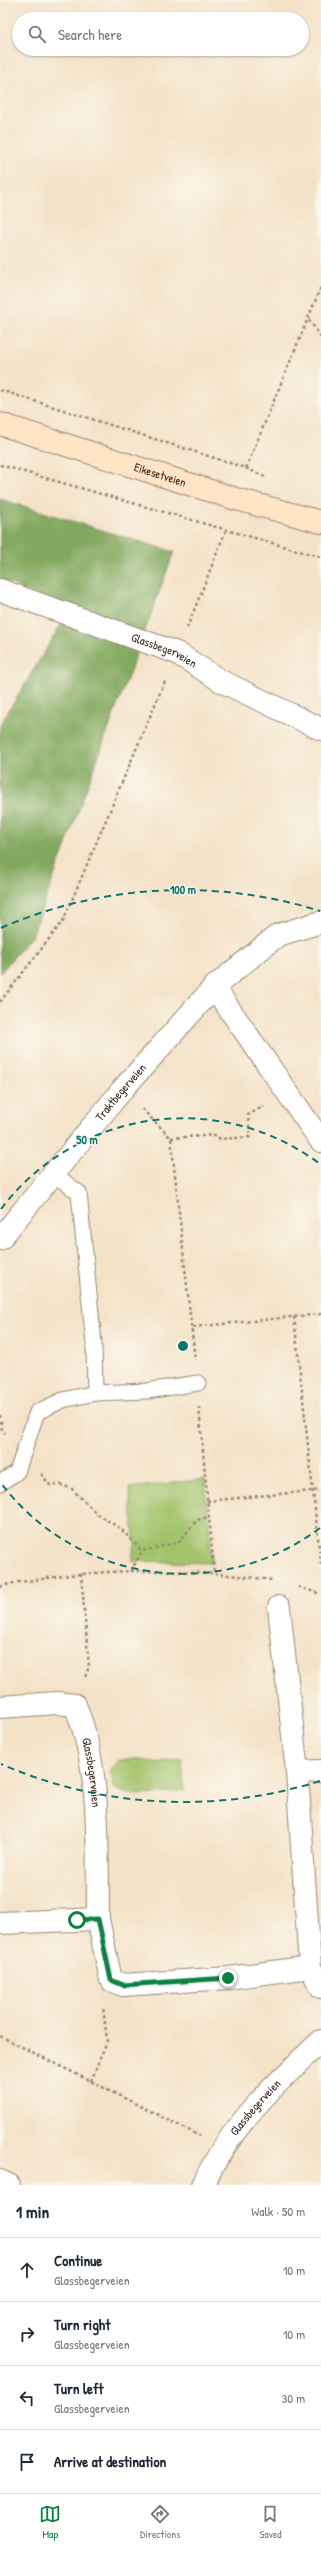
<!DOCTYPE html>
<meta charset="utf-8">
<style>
body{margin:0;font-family:"Patrick Hand",sans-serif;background:#f2f2f3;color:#1f2937}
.stop{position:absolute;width:12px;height:12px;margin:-9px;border:3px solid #0b8043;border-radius:50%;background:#fff}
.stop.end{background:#0b8043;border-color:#fff;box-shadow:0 1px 4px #0008}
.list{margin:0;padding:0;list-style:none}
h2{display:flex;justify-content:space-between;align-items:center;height:52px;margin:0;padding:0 16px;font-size:17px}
h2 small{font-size:13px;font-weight:400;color:#747a83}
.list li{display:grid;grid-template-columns:26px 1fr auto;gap:12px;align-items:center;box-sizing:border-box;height:64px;padding:0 16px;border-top:1px solid #e0e1e3}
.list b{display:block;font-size:15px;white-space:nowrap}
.list p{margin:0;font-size:13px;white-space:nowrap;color:#747a83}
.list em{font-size:13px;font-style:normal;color:#747a83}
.icon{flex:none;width:22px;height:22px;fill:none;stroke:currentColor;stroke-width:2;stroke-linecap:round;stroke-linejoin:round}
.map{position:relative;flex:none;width:321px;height:2185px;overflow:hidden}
.search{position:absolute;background:#fff;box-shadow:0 1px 3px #0004;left:12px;right:12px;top:12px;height:44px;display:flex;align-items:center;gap:10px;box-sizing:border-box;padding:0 14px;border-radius:22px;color:#747a83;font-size:15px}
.sheet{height:308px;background:#fff}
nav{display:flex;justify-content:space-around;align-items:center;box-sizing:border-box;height:56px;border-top:1px solid #e0e1e3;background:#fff;font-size:11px;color:#747a83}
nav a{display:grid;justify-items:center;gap:2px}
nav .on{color:#0b8043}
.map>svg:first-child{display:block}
.green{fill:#a3c36b;stroke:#6f7644}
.forest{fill:#82a95f;stroke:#5e6a3e}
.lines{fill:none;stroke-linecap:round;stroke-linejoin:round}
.lane-casing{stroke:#988673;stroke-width:17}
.street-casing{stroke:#988673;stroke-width:24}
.secondary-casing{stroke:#988673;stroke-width:24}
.path{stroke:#988673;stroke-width:2.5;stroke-dasharray:3 3;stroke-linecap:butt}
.lane{stroke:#fff;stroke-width:15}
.street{stroke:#fff;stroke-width:22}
.secondary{stroke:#ffe4c6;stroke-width:22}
.route{stroke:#0b8043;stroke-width:5}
.ring{fill:none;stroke:#0f766e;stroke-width:2;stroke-dasharray:7 5}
.labels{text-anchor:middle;stroke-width:3;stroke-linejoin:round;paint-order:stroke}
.street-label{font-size:12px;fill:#3b2a1e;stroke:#fbf7ec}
.centre{fill:#0f766e;stroke:#fbf7ec;stroke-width:2}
.ring-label{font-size:12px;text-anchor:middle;font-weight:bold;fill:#0f766e;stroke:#fbf7ec;stroke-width:3;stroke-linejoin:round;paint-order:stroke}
</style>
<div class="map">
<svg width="321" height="2185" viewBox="0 0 321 2185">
<rect width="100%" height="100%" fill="#fbf7ec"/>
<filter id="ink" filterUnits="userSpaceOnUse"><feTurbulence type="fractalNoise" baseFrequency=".025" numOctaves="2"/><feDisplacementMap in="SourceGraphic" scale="8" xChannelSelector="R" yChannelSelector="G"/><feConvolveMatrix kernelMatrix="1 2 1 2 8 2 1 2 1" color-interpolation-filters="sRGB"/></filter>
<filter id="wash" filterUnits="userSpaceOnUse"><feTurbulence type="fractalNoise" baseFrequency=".012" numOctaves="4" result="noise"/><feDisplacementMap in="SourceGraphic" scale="16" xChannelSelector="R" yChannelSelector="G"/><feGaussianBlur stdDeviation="0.9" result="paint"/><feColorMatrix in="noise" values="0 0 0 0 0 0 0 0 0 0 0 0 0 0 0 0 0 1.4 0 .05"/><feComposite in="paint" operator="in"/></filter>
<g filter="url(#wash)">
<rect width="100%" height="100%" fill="#f4e2c8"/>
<g class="green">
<path d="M205,1479L212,1563L131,1561L135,1545L129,1488Z"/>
<path d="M126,1759H142L154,1763L182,1759L184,1790C162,1793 134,1800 114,1788L110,1770L117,1761Z"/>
</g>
<path class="forest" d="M0,499L174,552L32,936L0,973V725L70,610L0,579Z"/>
</g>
<g filter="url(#ink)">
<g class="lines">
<g class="lane-casing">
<g id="lane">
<path d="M54,1174L79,1193L94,1344L95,1393"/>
<path d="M0,1483L17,1472L37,1412L63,1400L95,1393L147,1391L198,1383"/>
</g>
</g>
<g class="street-casing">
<g id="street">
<path id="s1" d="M0,590L177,653L221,681L321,729"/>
<path d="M214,987L321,1141"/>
<path id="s2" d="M0,1239L122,1090L214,987L278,935L321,922"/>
<path d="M279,1607L297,1772L310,1967L321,1987"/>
<path id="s3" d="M0,1707L57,1703L75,1705C102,1770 97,1849 98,1919L0,1923"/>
<path d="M297,1772L321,1771"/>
<path d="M98,1919L111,1980L123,1985L228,1978L310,1967"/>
<path d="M0,2181L9,2185"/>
<path id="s4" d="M203,2185C229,2127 275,2084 321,2041"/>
</g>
</g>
<g class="secondary-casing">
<g id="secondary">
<path id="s5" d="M0,424L236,499L321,522"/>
</g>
</g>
<g class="path">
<path d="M309,320L321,337"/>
<path d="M0,390L246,468L265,477"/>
<path d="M0,465L321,557"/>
<path d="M246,468L321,287"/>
<path d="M187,628L226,530"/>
<path d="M0,1002L63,921L166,679"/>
<path d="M142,1109L171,1138L195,1360"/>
<path d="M171,1138L216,1135L220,1139L250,1137L248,1115L264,1106"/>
<path d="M294,1317L321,1565"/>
<path d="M193,1327L321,1314"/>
<path d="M199,1407L214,1572"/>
<path d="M0,1415L2,1430L5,1433"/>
<path d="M41,1474L50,1485H61L71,1488L97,1514L121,1529L142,1551"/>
<path d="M207,1501L321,1490"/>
<path d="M131,1571L142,1551L179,1542L197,1520L208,1517"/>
<path d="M81,1573L89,1667L84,1680"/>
<path d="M0,1587C15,1581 32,1581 48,1578C122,1567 197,1570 272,1580"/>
<path d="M298,1587L321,1594"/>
<path d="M0,2036L200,2136"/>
<path d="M91,2081L107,2041L103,2007"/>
</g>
<use href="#lane" class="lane"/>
<use href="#street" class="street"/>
<use href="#secondary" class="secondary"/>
</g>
</g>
<g class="lines" filter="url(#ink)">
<path class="route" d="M77,1920L98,1919L111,1980L123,1985L228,1978"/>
</g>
<g class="ring">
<path d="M320 1528A228 228 0 0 1 1 1483M1 1209A228 228 0 0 1 320 1164"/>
<path d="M320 1781A456 456 0 0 1 1 1764M1 928A456 456 0 0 1 320 911"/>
</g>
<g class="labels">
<g class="street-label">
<text dy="4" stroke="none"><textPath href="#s5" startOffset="168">Eikesetveien</textPath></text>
<text dy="4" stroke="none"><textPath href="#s1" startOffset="175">Glassbegerveien</textPath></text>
<text dy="4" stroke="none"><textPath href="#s2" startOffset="190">Traktbegerveien</textPath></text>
<text dy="4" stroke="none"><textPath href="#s3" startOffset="145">Glassbegerveien</textPath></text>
<text dy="4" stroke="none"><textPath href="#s4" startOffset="94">Glassbegerveien</textPath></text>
</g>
</g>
<circle cx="183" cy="1346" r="6" class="centre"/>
<g class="ring-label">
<text x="183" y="894">100 m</text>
<text x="87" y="1144">50 m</text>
</g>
</svg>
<div class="stop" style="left:77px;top:1920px"></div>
<div class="stop end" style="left:228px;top:1978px"></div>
<div class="search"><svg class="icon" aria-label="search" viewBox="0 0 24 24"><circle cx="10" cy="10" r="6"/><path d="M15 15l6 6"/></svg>Search here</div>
</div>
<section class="sheet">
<h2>1 min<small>Walk · 50 m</small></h2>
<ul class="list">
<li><svg class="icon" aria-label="ahead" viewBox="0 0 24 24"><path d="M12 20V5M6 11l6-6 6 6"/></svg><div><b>Continue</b><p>Glassbegerveien</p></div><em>10 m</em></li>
<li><svg class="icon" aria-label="right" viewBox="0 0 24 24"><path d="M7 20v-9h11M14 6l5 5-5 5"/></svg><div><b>Turn right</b><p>Glassbegerveien</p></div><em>10 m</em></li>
<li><svg class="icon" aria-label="left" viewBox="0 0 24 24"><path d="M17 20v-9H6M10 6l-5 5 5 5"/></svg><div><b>Turn left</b><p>Glassbegerveien</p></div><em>30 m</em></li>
<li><svg class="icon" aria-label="arrive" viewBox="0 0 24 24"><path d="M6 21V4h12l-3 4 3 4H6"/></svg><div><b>Arrive at destination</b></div></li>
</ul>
</section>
<nav>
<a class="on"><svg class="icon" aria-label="map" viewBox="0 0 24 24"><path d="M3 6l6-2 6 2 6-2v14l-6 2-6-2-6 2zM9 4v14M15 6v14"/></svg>Map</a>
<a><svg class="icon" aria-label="directions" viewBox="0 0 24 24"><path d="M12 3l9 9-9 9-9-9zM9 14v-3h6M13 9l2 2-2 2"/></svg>Directions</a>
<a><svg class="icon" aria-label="saved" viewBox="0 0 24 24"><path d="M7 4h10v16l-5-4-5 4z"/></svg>Saved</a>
</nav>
